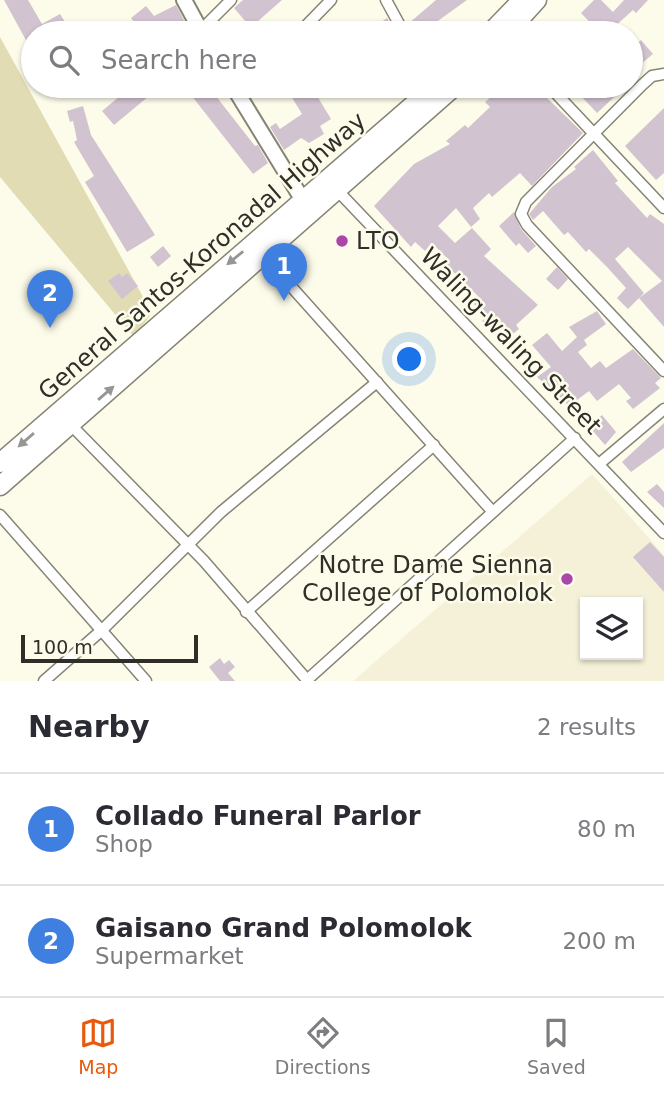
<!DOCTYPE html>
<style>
body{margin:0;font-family:"DejaVu Sans",sans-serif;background:#f2f2f3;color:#2b2b33}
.controls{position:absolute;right:21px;bottom:21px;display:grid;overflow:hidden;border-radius:0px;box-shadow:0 2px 5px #0004}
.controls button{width:63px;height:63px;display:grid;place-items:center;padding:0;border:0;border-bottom:2px solid #e1e1e2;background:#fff;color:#2b2b33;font:35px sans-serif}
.scale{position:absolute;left:21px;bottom:18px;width:177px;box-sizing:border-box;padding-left:7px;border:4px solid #2f2e28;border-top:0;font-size:19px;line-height:24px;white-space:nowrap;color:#2f2e28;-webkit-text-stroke:5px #fdfcea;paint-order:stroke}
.you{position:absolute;left:410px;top:360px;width:24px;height:24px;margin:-18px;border:5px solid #fff;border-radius:50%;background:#1a73e8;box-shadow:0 0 0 10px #1a73e833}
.badge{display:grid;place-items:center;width:46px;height:46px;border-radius:50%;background:#ea580c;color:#fff;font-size:23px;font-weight:700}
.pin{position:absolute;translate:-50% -58px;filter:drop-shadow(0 2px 4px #0008)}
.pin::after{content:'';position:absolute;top:37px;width:24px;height:21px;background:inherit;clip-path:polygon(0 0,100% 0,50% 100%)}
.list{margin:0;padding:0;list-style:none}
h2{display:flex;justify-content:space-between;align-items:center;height:91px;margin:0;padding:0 28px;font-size:30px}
h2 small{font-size:23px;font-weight:400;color:#7c7c81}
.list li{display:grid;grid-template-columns:46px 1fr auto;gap:21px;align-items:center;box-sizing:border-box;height:112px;padding:0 28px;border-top:2px solid #e1e1e2}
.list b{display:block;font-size:26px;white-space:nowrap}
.list p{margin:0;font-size:23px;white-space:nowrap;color:#7c7c81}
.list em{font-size:23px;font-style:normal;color:#7c7c81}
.icon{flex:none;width:38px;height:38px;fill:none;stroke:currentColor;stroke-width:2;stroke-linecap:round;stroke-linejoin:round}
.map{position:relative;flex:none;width:664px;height:681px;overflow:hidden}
.search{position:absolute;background:#fff;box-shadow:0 2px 5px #0004;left:21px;right:21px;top:21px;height:77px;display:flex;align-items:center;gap:18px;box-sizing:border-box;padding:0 24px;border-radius:38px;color:#7c7c81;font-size:26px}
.sheet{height:315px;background:#fff}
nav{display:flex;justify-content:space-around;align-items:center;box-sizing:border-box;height:98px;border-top:2px solid #e1e1e2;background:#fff;font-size:19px;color:#7c7c81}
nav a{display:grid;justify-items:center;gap:4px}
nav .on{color:#ea580c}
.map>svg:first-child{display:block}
.built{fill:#f4f1d8;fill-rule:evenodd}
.green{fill:#e1dcb3}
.building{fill:#d1c3d0}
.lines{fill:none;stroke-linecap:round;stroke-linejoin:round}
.street-casing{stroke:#868475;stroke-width:13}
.secondary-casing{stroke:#868475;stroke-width:18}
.highway-casing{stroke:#868475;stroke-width:21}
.street{stroke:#fff;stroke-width:10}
.secondary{stroke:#fff;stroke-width:14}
.highway{stroke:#fff;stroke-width:18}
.oneway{fill:#979694}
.poi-dot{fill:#ab45a9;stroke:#fdfcea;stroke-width:2.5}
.labels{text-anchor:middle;stroke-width:5;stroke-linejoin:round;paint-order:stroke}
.poi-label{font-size:24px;fill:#2f2e28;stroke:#fdfcea;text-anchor:start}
.street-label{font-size:24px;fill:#2f2e28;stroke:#fdfcea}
</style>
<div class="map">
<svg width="664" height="681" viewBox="0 0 664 681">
<rect width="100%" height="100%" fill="#fdfcea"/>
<path class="built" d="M592,474L664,555V681H353ZM585,602H638V655H585Z"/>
<path class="green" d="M0,37L152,313L134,337L0,177Z"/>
<g class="building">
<path d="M4,0H28L42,24L60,14L72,33H33V53Z"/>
<path d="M243,0H282L257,22L267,33H225L246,22L234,8Z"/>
<path d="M436,0H467L421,33H411L408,24Z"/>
<path d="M594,0H601L613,12L624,0H648L636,13L633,10L612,29L616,33H600L581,13Z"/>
<path d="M176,5L185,22L164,33H129L138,27L131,18L146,6L154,16Z"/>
<path d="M387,18L396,33H379L374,27Z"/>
<path d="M641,40L653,54L631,72V49Z"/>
<path d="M132,86H161L114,125L102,111Z"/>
<path d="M184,86H208L255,146L258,145L268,163L253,174Z"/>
<path d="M285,86H311L331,119L320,126L324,134L309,143L301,138L284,150L270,127L276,123L280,129L302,114Z"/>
<path d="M504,86L514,95L523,86H540L547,98L583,133L532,186L520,173L492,197L489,193L473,208L480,219L471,227L456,208L438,226L455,243L472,228L491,249L484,256L538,305L516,325L519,329L504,341L482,321L486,317L472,302L478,296L451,270L448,273L441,266L448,259L432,243L425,251L415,242L411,247L374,206L414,164L450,144L446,141L465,125L468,128L490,107L485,102Z"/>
<path d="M591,86H626L597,113L581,96Z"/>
<path d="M83,106L91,135L155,235L127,252L85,182L94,176L74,142L77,140L73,121L70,122L67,111Z"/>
<path d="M664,108V173L656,180L625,146Z"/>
<path d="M593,150L618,181L615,183L647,218L650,214L664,224V327L639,298L662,281L628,247L615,259L644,293L628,309L617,298L626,288L607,267L589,249L586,252L568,232L564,235L543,211L533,220L529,214L552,187L576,169L574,167Z"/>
<path d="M514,212L521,229L536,246L528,253L519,243L516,246L499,226Z"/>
<path d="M163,246L171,256L158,267L150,257Z"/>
<path d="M557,267L568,279L558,290L546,279Z"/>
<path d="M119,273L122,277L127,273L138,286L122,299L108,281Z"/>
<path d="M597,311L606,324L584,340L587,345L578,352L591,368L600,361L606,368L633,349L661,378L655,383L660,388L633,409L626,401L631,398L619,384L597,401L589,391L569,406L537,377L551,367L532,345L547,333L562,351L577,337L569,327Z"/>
<path d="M602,415L616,432L605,445L592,430L597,426L594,422Z"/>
<path d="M664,423V448L631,472L622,462Z"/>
<path d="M657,484L664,492V508L647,492Z"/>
<path d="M650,542L664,557V592L633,557Z"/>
<path d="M220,658L224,664L229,660L235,667L228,673L235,681H220L209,667Z"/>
</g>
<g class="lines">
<g class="street-casing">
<g id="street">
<path d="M386,0L404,33"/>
<path d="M201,30L231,0"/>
<path d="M299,33L331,0"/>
<path d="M664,74L652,76L642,85L526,202L521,214L527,225L664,371"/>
<path d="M549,86L664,208"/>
<path d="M336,189L664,533"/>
<path d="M262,254L492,511"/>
<path d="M70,424L204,561L308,681"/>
<path d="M599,464L664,409"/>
<path d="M0,515L146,681"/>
<path d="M246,612L434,445"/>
<path d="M307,680L575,438"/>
<path d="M44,681L102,630L221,512L377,382"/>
</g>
</g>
<g class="secondary-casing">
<g id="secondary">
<path d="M184,0L202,33"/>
<path d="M233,86L307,207"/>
</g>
</g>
<g class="highway-casing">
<g id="highway">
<path d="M490,33L522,0"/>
<path d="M507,33L537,0"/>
<path d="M0,463L435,86"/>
<path d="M0,486L455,86"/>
</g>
</g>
<use href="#street" class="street"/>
<use href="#secondary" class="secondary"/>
<use href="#highway" class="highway"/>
</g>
<defs><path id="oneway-solid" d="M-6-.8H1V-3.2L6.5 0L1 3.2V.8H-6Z" transform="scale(1.75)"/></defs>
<g class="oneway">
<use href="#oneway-solid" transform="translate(235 258) rotate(141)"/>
<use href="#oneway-solid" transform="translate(106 393) rotate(-41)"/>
<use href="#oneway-solid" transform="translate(26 440) rotate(139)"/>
</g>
<g class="poi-dot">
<circle cx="342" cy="241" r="7"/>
<circle cx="567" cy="579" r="7"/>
</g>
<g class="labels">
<g class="poi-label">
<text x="356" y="249">LTO</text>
<text x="553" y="573" text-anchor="end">Notre Dame Sienna<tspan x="553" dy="28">College of Polomolok</tspan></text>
</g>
<g class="street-label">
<text transform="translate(202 256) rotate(-41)" y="8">General Santos-Koronadal Highway</text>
<text transform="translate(511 341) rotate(46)" y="8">Waling-waling Street</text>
</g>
</g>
</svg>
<div class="controls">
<button><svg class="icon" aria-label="layers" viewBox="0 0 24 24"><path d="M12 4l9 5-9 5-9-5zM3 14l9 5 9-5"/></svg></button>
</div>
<div class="scale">100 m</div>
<div class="you"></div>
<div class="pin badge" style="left:284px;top:301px;background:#3f7fe0">1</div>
<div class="pin badge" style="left:50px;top:328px;background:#3f7fe0">2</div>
<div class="search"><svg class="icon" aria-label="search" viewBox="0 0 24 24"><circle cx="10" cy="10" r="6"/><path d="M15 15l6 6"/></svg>Search here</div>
</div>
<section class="sheet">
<h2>Nearby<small>2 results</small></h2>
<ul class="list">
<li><span class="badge" style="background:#3f7fe0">1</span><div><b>Collado Funeral Parlor</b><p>Shop</p></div><em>80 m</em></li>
<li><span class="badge" style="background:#3f7fe0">2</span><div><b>Gaisano Grand Polomolok</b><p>Supermarket</p></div><em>200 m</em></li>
</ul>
</section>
<nav>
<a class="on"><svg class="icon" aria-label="map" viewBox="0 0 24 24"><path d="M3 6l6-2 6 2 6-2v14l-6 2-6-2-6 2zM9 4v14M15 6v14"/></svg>Map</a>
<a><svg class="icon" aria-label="directions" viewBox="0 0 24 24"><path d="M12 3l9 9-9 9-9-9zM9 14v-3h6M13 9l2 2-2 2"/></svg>Directions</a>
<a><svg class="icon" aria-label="saved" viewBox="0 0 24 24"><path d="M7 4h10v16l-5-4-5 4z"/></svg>Saved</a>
</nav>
